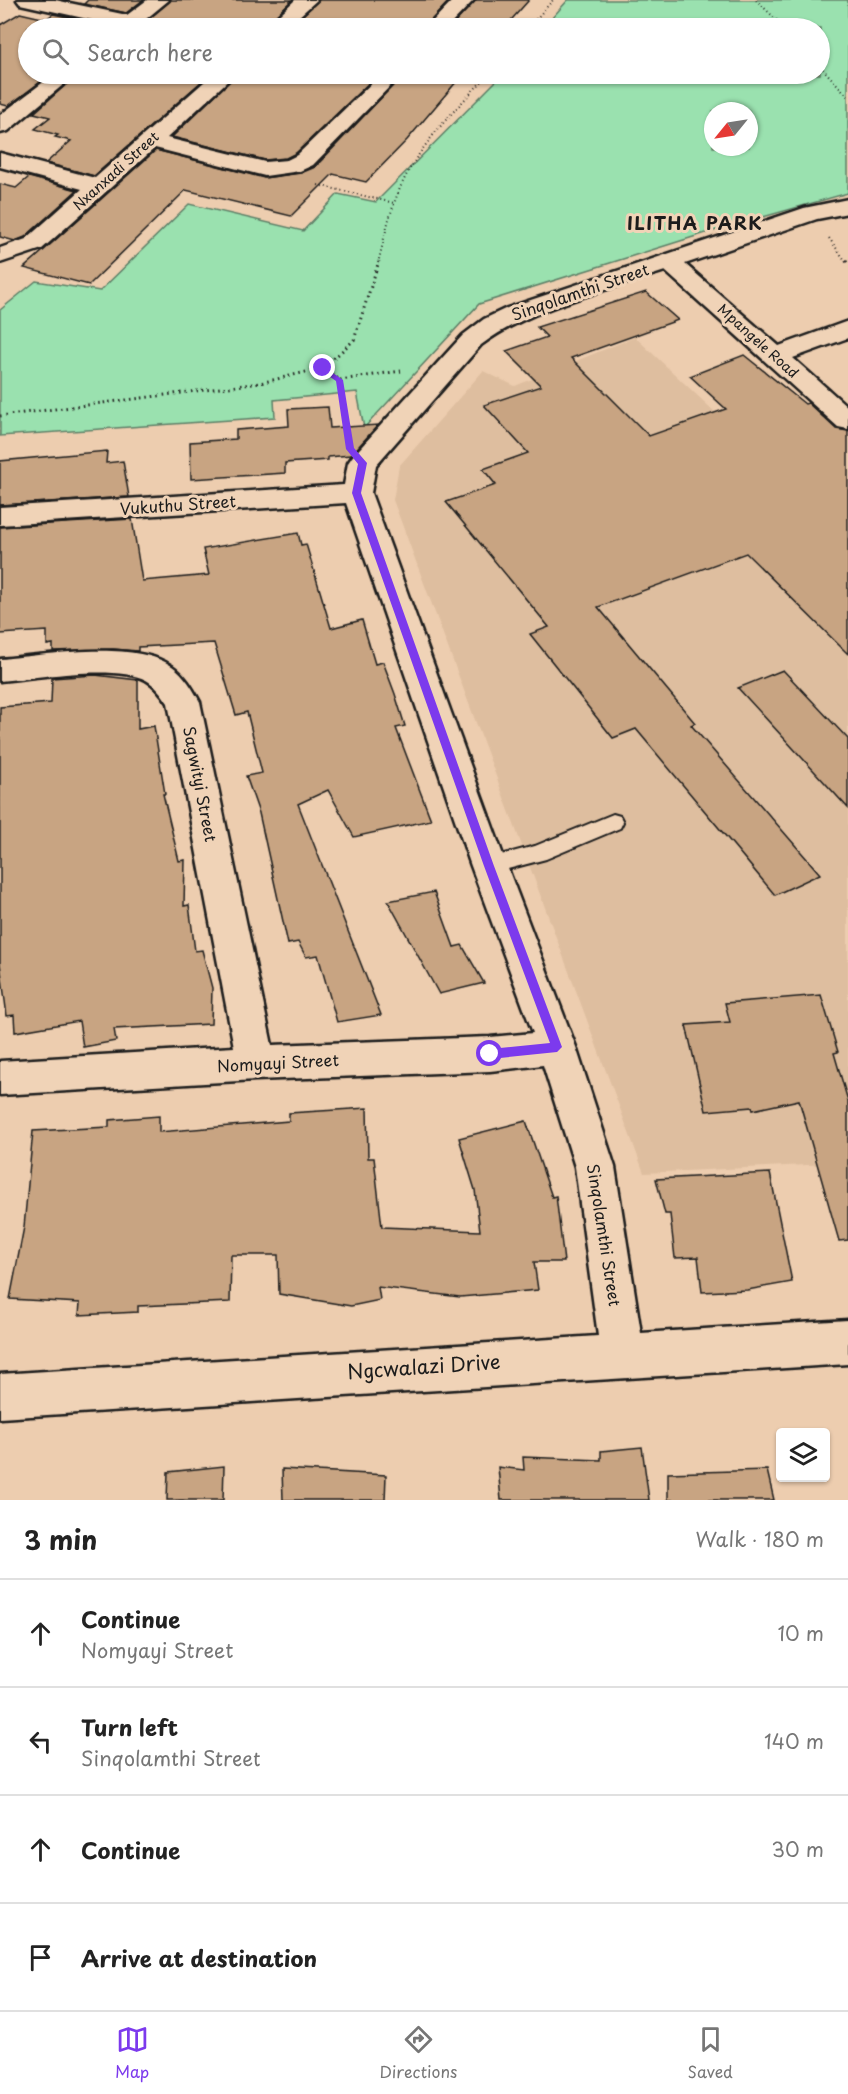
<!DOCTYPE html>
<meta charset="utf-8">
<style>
body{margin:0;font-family:"Playpen Sans",sans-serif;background:#f6f6f6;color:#222}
.controls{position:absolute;right:18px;bottom:18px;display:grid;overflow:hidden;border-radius:6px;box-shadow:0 2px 4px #0004}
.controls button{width:54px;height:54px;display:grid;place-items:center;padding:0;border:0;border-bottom:2px solid #e0e0e0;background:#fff;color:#222;font:30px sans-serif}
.compass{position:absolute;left:704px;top:102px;width:54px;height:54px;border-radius:50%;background:#fff;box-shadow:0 2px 4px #0004;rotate:240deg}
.stop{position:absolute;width:18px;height:18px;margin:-14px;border:4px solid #7c3aed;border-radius:50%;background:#fff}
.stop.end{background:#7c3aed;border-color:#fff;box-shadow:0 2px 6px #0008}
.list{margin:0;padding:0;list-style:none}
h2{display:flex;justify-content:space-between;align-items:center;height:78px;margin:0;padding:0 24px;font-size:26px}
h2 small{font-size:20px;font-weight:400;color:#767676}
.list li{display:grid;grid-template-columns:39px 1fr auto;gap:18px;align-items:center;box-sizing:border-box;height:108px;padding:0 24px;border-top:2px solid #e0e0e0}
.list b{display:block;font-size:22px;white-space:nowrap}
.list p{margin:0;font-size:20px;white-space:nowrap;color:#767676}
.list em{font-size:20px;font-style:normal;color:#767676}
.icon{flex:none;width:33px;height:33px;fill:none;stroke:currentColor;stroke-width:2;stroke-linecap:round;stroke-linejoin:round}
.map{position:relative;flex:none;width:848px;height:1500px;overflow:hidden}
.search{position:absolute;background:#fff;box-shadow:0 2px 4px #0004;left:18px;right:18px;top:18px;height:66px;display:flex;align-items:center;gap:15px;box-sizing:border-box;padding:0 21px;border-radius:33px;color:#767676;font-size:22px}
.sheet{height:510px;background:#fff}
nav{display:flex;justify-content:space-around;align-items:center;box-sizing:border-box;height:84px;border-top:2px solid #e0e0e0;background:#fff;font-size:16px;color:#767676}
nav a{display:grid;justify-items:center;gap:3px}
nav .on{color:#7c3aed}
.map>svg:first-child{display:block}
.built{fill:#debe9f}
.green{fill:#9ae1af;stroke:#5b7e66;stroke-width:1.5;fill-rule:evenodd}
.building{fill:#c8a482;stroke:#1c1c1c;stroke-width:1.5}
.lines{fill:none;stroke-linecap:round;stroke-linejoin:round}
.lane-casing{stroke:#1c1c1c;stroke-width:4}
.street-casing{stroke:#1c1c1c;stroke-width:5}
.path-far1{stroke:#1c1c1c;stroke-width:2;stroke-dasharray:1 3;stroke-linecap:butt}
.path{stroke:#1c1c1c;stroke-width:3;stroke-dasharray:1.5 4;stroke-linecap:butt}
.lane{fill:#f0d3b7;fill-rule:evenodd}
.street{fill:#f0d3b7;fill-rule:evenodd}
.route{fill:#7c3aed}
.labels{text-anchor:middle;stroke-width:6;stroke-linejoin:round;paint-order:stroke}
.far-street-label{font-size:14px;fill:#1c1c1c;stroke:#f0d3b7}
.street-label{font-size:16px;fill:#1c1c1c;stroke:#f0d3b7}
.far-district-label{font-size:18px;font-weight:bold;letter-spacing:1.5px;fill:#1c1c1c;stroke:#f0d3b7}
.near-street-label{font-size:20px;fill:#1c1c1c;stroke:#f0d3b7}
</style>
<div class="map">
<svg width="848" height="1500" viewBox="0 0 848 1500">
<rect width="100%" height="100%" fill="#edcdaf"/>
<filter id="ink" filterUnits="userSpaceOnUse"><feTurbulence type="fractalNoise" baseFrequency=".0167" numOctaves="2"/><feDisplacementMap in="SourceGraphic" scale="12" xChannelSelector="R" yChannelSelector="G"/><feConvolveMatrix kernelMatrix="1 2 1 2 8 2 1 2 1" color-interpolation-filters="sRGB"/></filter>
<g filter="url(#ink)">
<path class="built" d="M635,337L848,537V1163L644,1173L393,500L399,466L483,371L515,386Z"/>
<path class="green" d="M568,0H848V193L706,233L479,304L364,428L357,392L274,400L275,417L0,436V310L36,281L100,291L189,204L303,231L338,194L376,202L503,74H820V28H543ZM713,111H749V147H713Z"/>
<g class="building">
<path d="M88,0H143L126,13L84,4Z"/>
<path d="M171,0H292L263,28H138Z"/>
<path d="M319,0H450L424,28H289Z"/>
<path d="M476,0H529L504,28H450Z"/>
<path d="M20,13L46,19L53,14L111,26V28H28V74H51L8,106L0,104V25Z"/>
<path d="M78,74H210L94,176L46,163L71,141L55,137L58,135L35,129L50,117L34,113Z"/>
<path d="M237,74H378L296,153L286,158L265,160L172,137Z"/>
<path d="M404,74H463L407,140L366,182L333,174L291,216L186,190L89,285L24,268L156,150L264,178L301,173L315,167Z"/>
<path d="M29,177L77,190L25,237L15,241L0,237V184L16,188Z"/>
<path d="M646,292L678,320L571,358L649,436L726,409L690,376L744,355L805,404L808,403L836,429L848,431V654L746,553L598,607L695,723L691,725L820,874L775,895L636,729L613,738L530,634L549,627L446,502L496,485L483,469L528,453L484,405L541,386L506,351L547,337L537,327Z"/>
<path d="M328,407L330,428L378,425L351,455L328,457V460L285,463V473L191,479L190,442L236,439V430L289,426L288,409Z"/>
<path d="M107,451L106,463L123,461L129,497L0,505V461Z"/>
<path d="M132,519L142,581L209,575L203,549L298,533L301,545L306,544L331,628L362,620L375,664L383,662L395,694L405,726L396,728L431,820L354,837L328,790L298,804L381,1015L337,1022L318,955L306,957L298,942L288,944L259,813L246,776L262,773L247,712L236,715L214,643L138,647V651L113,649L53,651V644L47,645V631L0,634V527Z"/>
<path d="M783,670L848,739V808L738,688Z"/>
<path d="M95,675L138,680V729L154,726L165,794H163L179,861L185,860L184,906L189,905L195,951L202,950L212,988L211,1024L114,1029L116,1041L83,1047L79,1021L15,1032L14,1015L7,1016L0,963V707L51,703L52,678Z"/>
<path d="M434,892L454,947L462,945L484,983L439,994L388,901Z"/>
<path d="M821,995L838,1052L834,1053L848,1101V1240L839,1241L799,1100L753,1110L752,1107L706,1111L686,1025L730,1022L725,1003Z"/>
<path d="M367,1108L368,1158H374L382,1227L480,1231L475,1190L459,1138L526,1121L552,1197L556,1196L564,1262H534L538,1290L460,1297L378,1287L380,1300L351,1306L279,1294L278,1255H231L230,1302L138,1306V1312L79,1315L80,1303L10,1299L24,1227L33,1131L109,1127V1120L159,1116V1132L289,1121V1113Z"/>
<path d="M770,1173L792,1282L747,1290L702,1292L698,1257L675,1258L670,1214H665L656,1179Z"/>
<path d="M642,1447L649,1500H501L498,1467L524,1470L523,1457L601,1460V1451Z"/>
<path d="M224,1466L223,1500H167L168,1472Z"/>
<path d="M282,1469L386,1475L385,1500H283Z"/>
<path d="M767,1470L774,1500H668V1473Z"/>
</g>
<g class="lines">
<g class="lane-casing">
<path id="lane" d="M613,814L620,816L623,822L620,828L546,859L489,874L482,872L479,866L482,860L535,846Z"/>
</g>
<g class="street-casing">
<g id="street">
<path d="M17,0H55L127,15L147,0H169L135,28H113L115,25L20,4Z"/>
<path d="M295,0H317L286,28H265Z"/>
<path d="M453,0H474L447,28H426Z"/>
<path d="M54,74H76L8,131L0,133V115Z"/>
<path d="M213,74H235L167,138L265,162L287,160L297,155L381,74H402L313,165L300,171L265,176L155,148L42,249L0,263V248L26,239L82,189L0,167V153L95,178Z"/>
<path d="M848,199V213L817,219L685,264L779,346L848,321V338L793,358L848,407V429L838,427L665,271C605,291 530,308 481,345L376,465L371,493L507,866L576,1047L615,1167L641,1333L848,1320V1364L0,1418V1374L598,1336L575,1167L543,1065L490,1071L256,1080L0,1095V1061L234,1047L168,703C162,694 155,685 146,680C115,664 35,678 0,681V659C46,655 133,639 172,666C185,675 193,689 200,702L272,1045L490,1037L533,1033L471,866L346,503L0,525V507L344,485L348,463L352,457L463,335L484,319L507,308L804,208Z"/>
</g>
</g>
<g class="path-far1">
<path d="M756,0L785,28"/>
<path d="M528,28L553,0"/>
<path d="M820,66L848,96"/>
<path d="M318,185L394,203"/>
<path d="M829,238L847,263"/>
<path d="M378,263C383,244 387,223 394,204C411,152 452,113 489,74"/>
</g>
<g class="path">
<path d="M846,261L848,264"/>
<path d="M323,368L340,380L347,431"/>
<path d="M340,380L401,371"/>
<path d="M0,416L260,383L323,368L354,340L379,261"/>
</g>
<use href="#lane" class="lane"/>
<use href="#street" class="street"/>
</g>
</g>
<path class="route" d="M323,366L343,380L354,448L367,463L361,493L494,866L562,1047L557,1052L490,1059L485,1054L490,1049L550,1043L484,866L352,493L358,464L346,449L336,381L320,370L319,368Z"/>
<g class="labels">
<g class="far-street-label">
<text transform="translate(116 171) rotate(-42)" y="5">Nxanxadi Street</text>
<text transform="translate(758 341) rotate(42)" y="5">Mpangele Road</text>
</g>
<g class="street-label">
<text transform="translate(580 292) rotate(-19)" y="6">Sinqolamthi Street</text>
<text transform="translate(178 505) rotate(-4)" y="6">Vukuthu Street</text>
<text transform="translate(200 784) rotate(79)" y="6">Sagwityi Street</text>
<text transform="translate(278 1063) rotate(-3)" y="6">Nomyayi Street</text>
<text transform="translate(604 1235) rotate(81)" y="6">Sinqolamthi Street</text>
</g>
<g class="far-district-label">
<text x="695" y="230">ILITHA PARK</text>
</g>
<g class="near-street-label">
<text transform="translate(424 1367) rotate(-4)" y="7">Ngcwalazi Drive</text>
</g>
</g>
</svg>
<div class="controls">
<button><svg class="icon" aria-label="layers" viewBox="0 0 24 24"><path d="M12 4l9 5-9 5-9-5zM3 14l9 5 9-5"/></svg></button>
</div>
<svg class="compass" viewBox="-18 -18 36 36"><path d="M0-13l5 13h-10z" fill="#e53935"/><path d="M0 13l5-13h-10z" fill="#767676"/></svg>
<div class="stop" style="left:490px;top:1054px"></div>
<div class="stop end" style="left:323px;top:368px"></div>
<div class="search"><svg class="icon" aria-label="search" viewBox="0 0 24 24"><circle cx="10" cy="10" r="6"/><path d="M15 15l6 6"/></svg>Search here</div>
</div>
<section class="sheet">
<h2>3 min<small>Walk · 180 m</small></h2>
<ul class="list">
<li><svg class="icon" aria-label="ahead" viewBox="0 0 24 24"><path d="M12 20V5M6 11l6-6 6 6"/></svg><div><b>Continue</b><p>Nomyayi Street</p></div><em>10 m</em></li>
<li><svg class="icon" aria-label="left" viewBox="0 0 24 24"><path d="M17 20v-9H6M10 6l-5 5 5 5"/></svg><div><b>Turn left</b><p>Sinqolamthi Street</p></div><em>140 m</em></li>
<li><svg class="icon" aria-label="ahead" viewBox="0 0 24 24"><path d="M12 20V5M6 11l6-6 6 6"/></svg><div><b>Continue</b></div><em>30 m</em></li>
<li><svg class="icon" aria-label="arrive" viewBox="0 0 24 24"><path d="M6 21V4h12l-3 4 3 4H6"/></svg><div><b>Arrive at destination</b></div></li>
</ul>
</section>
<nav>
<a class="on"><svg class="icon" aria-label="map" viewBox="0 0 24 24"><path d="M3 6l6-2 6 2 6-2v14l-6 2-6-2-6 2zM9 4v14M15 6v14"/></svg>Map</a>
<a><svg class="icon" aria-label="directions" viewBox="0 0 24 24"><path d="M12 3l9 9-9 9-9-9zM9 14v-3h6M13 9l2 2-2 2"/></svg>Directions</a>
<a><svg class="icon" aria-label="saved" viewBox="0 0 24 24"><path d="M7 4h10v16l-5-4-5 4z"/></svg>Saved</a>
</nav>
